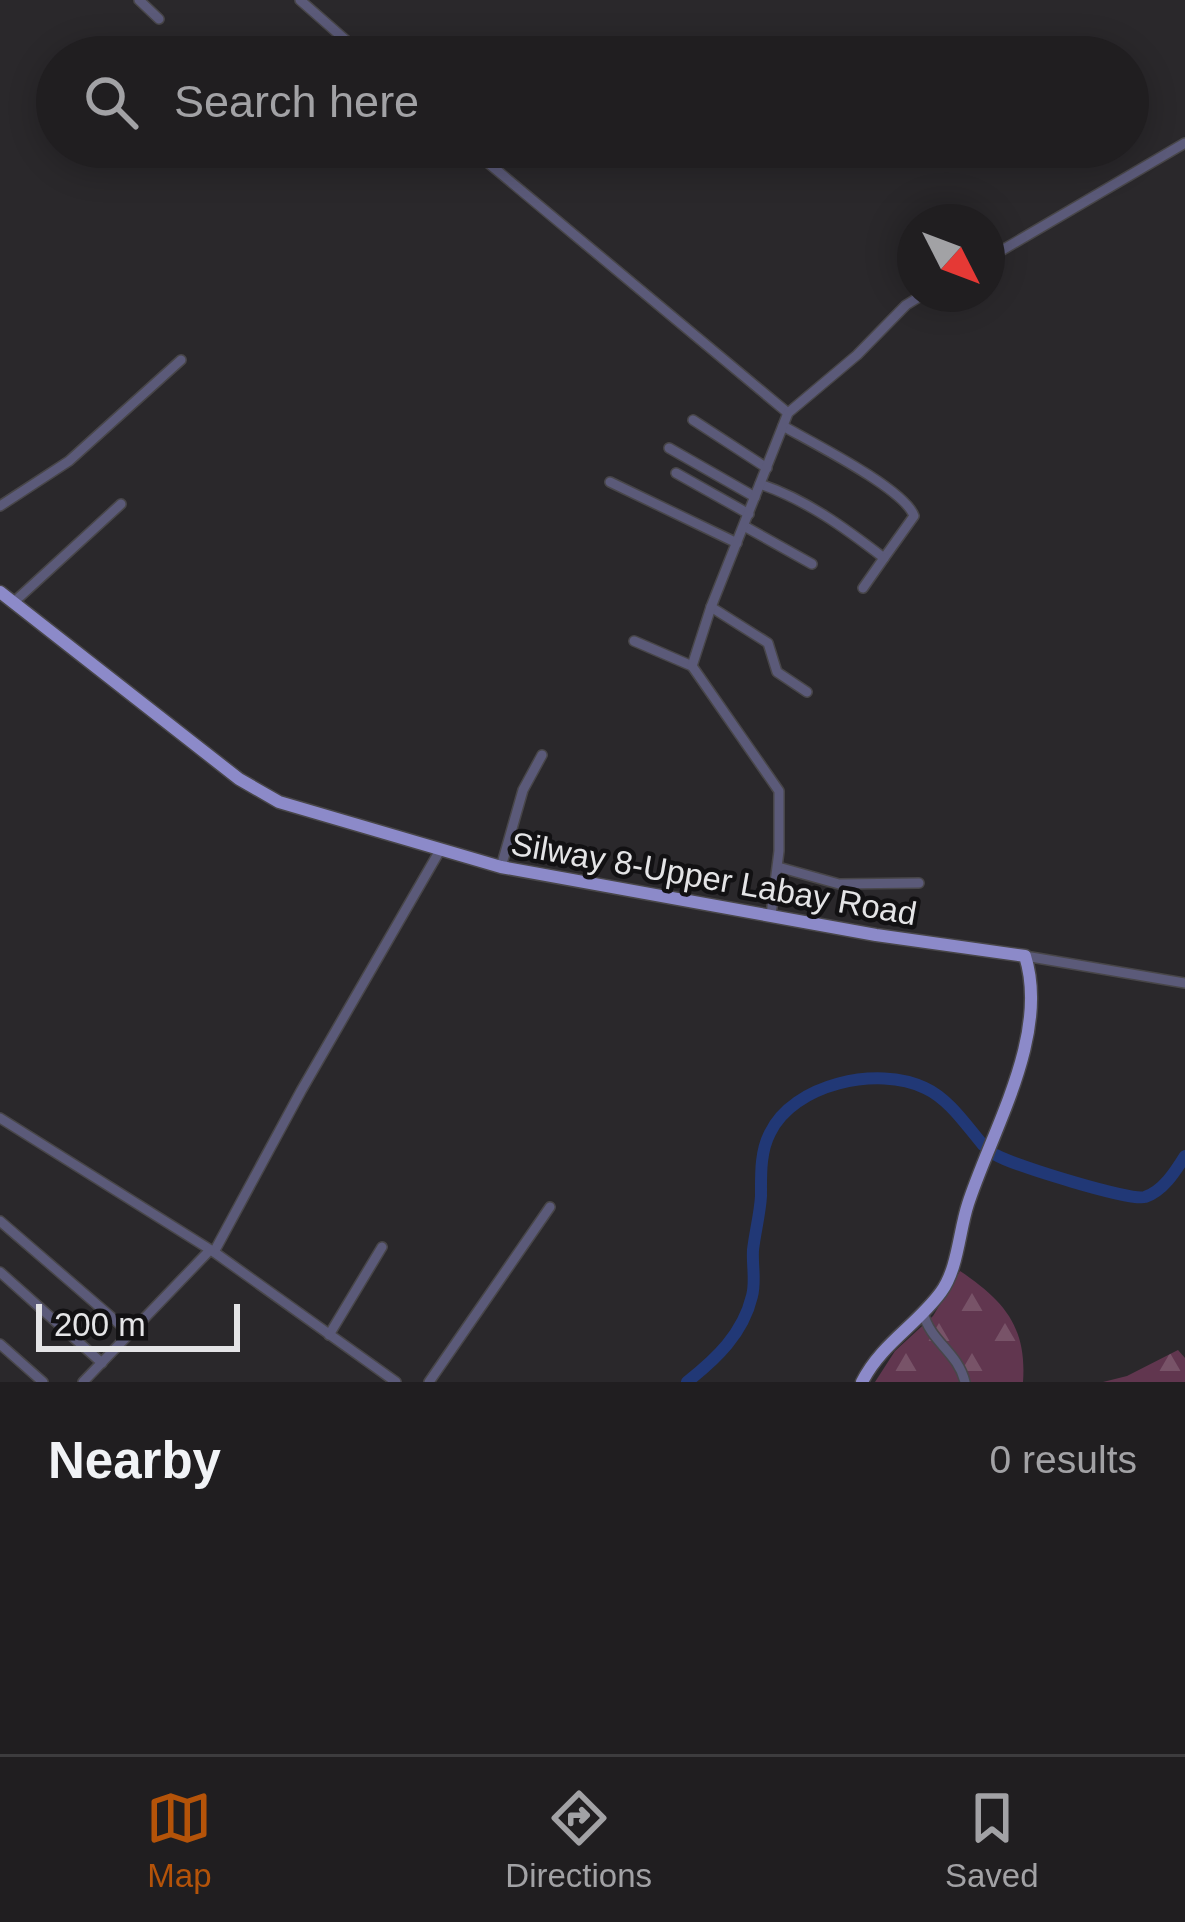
<!DOCTYPE html>
<style>
body{margin:0;font-family:Helvetica,sans-serif;background:#282729;color:#f1f3f6}
.compass{position:absolute;left:897px;top:204px;width:108px;height:108px;border-radius:50%;background:#201e20;box-shadow:0 6px 30px #0003;rotate:132deg}
.scale{position:absolute;left:36px;bottom:30px;width:204px;box-sizing:border-box;padding-left:12px;border:6px solid #e4e4e6;border-top:0;font-size:33px;line-height:42px;white-space:nowrap;color:#e4e4e6;-webkit-text-stroke:9px #121113;paint-order:stroke}
.list{margin:0;padding:0;list-style:none}
h2{display:flex;justify-content:space-between;align-items:center;height:156px;margin:0;padding:0 48px;font-size:51px}
h2 small{font-size:39px;font-weight:400;color:#a2a2a5}
.icon{flex:none;width:66px;height:66px;fill:none;stroke:currentColor;stroke-width:2;stroke-linecap:round;stroke-linejoin:round}
.map{position:relative;flex:none;width:1185px;height:1382px;overflow:hidden}
.search{position:absolute;background:#201e20;box-shadow:0 6px 30px #0003;left:36px;right:36px;top:36px;height:132px;display:flex;align-items:center;gap:30px;box-sizing:border-box;padding:0 42px;border-radius:66px;color:#a2a2a5;font-size:45px}
.sheet{height:372px;background:#201e20}
nav{display:flex;justify-content:space-around;align-items:center;box-sizing:border-box;height:168px;border-top:3px solid #3d3c3e;background:#201e20;font-size:33px;color:#a2a2a5}
nav a{display:grid;justify-items:center;gap:6px}
nav .on{color:#b45309}
.map>svg:first-child{display:block}
.forest{fill:url(#forest-firs)}
.lines{fill:none;stroke-linecap:round;stroke-linejoin:round}
.river{stroke:#213876;stroke-width:12}
.minor-casing{stroke:#484649;stroke-width:12}
.major-casing{stroke:#484649;stroke-width:15}
.minor{stroke:#5b5a79;stroke-width:9}
.major{stroke:#8c8ac9;stroke-width:12}
.labels{text-anchor:middle;stroke-width:9;stroke-linejoin:round;paint-order:stroke}
.street-label{font-size:33px;fill:#e4e4e6;stroke:#121113}
</style>
<div class="map">
<svg width="1185" height="1382" viewBox="0 0 1185 1382">
<defs>
<pattern id="forest-firs" width="22" height="20" patternUnits="userSpaceOnUse" patternTransform="scale(3)"><rect width="22" height="20" fill="#61364f"/><path d="M5 1l3.5 6h-7zM16 11l3.5 6h-7z" fill="#785368"/></pattern>
</defs>
<rect width="100%" height="100%" fill="#2a282b"/>
<g class="forest">
<path d="M960,1271C1003,1300 1027,1326 1023,1382H875L895,1351L933,1316Z"/>
<path d="M1178,1350L1185,1358V1382H1103L1127,1376Z"/>
</g>
<g class="lines">
<g class="river">
<path d="M996,1155C1013,1165 1132,1202 1145,1197C1163,1191 1175,1172 1185,1156"/>
<path d="M687,1382C716,1359 743,1334 752,1296C756,1281 752,1266 753,1250C755,1232 760,1214 761,1196C761,1175 760,1152 770,1133C793,1084 878,1065 925,1088C949,1099 966,1125 983,1145"/>
</g>
<g class="minor-casing">
<g id="minor">
<path d="M139,0L159,19"/>
<path d="M300,0L365,57"/>
<path d="M469,147L788,413"/>
<path d="M987,259L1185,143"/>
<path d="M693,420L767,468"/>
<path d="M669,448L755,497"/>
<path d="M676,473L749,514"/>
<path d="M610,482L737,543"/>
<path d="M760,484C807,500 845,528 884,558L914,516C905,489 811,442 783,426"/>
<path d="M0,506L69,461L181,360"/>
<path d="M744,526L812,564"/>
<path d="M863,588L884,558"/>
<path d="M14,602L121,504"/>
<path d="M711,607L768,643L777,672L807,692"/>
<path d="M634,641L692,666"/>
<path d="M501,867L523,790L542,755"/>
<path d="M778,867L839,884L919,883"/>
<path d="M771,915L779,851V791L692,666L711,607L788,413L857,355L906,305L924,294"/>
<path d="M1025,956L1185,983"/>
<path d="M0,1118L214,1252L396,1382"/>
<path d="M0,1221L131,1334"/>
<path d="M214,1252L301,1091L439,852"/>
<path d="M0,1272L102,1363"/>
<path d="M923,1312C930,1342 958,1352 965,1382"/>
<path d="M329,1335L382,1247"/>
<path d="M0,1344L43,1382"/>
<path d="M83,1382L210,1250"/>
<path d="M429,1382L550,1207"/>
</g>
</g>
<g class="major-casing">
<path id="major" d="M0,592L239,779L279,802L501,867L876,935L1025,956C1050,1035 992,1130 968,1204C959,1231 958,1269 941,1292C917,1325 881,1344 862,1382"/>
</g>
<use href="#minor" class="minor"/>
<use href="#major" class="major"/>
</g>
<g class="labels">
<g class="street-label">
<text transform="translate(714 878) rotate(10)" y="12">Silway 8-Upper Labay Road</text>
</g>
</g>
</svg>
<svg class="compass" viewBox="-18 -18 36 36"><path d="M0-13l5 13h-10z" fill="#e53935"/><path d="M0 13l5-13h-10z" fill="#a2a2a5"/></svg>
<div class="scale">200 m</div>
<div class="search"><svg class="icon" aria-label="search" viewBox="0 0 24 24"><circle cx="10" cy="10" r="6"/><path d="M15 15l6 6"/></svg>Search here</div>
</div>
<section class="sheet">
<h2>Nearby<small>0 results</small></h2>
<ul class="list">
</ul>
</section>
<nav>
<a class="on"><svg class="icon" aria-label="map" viewBox="0 0 24 24"><path d="M3 6l6-2 6 2 6-2v14l-6 2-6-2-6 2zM9 4v14M15 6v14"/></svg>Map</a>
<a><svg class="icon" aria-label="directions" viewBox="0 0 24 24"><path d="M12 3l9 9-9 9-9-9zM9 14v-3h6M13 9l2 2-2 2"/></svg>Directions</a>
<a><svg class="icon" aria-label="saved" viewBox="0 0 24 24"><path d="M7 4h10v16l-5-4-5 4z"/></svg>Saved</a>
</nav>
